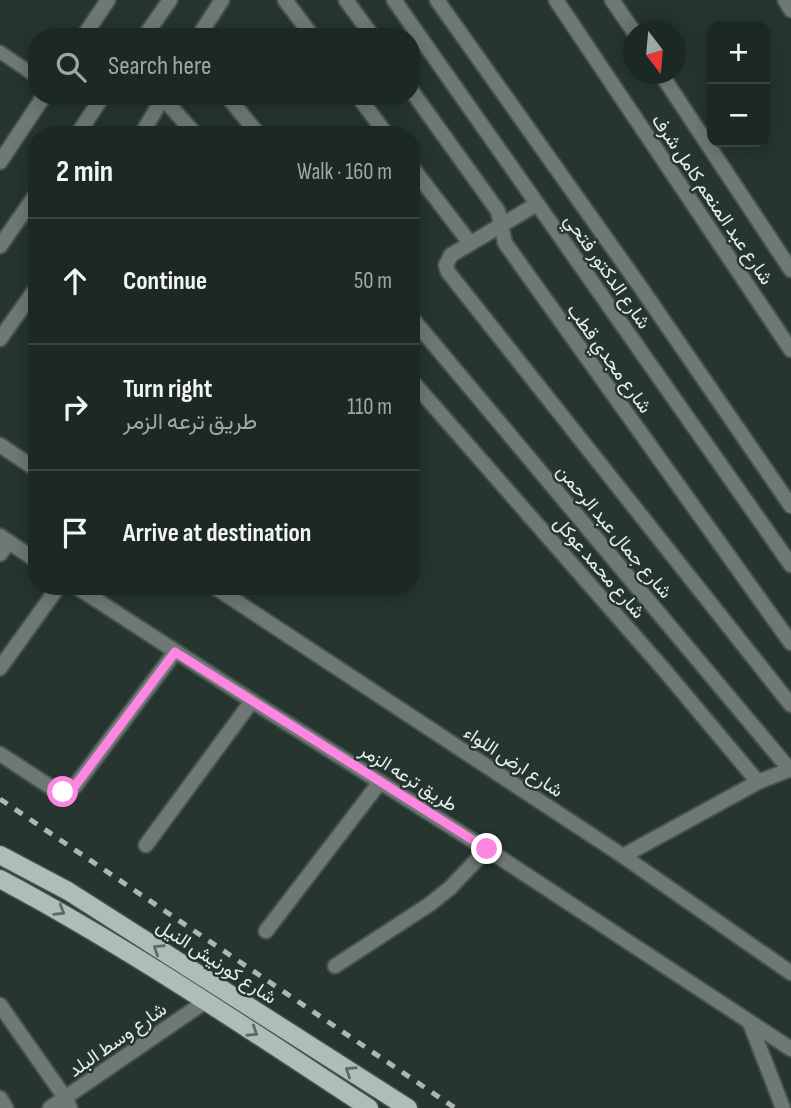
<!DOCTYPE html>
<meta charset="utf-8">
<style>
body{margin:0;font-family:"Sofia Sans Condensed",Vazirmatn,sans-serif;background:#25302c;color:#f1f3f6}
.controls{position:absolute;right:21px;top:21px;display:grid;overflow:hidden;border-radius:14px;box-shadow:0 4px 18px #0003}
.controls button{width:63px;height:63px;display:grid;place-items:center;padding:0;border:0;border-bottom:2px solid #3a4441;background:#1c2824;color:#f1f3f6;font:35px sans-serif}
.compass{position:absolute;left:623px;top:21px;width:63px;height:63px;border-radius:50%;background:#1c2824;box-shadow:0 4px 18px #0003;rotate:164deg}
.stop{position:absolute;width:21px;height:21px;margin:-16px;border:5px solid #fd86e2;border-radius:50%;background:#fff}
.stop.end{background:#fd86e2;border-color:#fff;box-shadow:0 2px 7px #0008}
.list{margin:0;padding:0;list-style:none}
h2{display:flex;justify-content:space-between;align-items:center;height:91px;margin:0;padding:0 28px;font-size:30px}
h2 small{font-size:23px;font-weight:400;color:#a0a6a6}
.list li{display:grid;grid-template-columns:46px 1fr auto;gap:21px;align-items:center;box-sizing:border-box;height:126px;padding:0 28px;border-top:2px solid #3a4441}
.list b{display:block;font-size:26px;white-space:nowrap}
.list p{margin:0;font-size:23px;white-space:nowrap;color:#a0a6a6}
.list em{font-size:23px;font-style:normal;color:#a0a6a6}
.icon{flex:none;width:38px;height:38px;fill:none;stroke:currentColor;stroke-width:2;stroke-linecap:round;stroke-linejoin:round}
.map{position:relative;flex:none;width:791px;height:1108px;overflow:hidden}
.search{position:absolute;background:#1c2824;box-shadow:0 4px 18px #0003;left:28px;top:28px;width:392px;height:77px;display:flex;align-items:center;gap:18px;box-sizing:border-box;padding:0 24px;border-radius:28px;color:#a0a6a6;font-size:26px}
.panel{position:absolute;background:#1c2824;box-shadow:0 4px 18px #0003;left:28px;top:126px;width:392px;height:469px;border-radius:28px}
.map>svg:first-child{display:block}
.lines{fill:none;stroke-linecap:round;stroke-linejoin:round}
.service-casing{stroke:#44524e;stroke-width:16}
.minor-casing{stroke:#44524e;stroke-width:18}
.tertiary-casing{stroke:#44524e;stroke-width:18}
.primary-casing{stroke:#44524e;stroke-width:21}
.service{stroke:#707875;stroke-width:12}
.minor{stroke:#707875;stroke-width:14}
.tertiary{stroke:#707875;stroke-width:14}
.primary{stroke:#aebdb8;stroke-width:18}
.rail{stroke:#acb6b3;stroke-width:5;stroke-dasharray:9 9;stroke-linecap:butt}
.oneway{stroke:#5c6b66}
.route{stroke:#fd86e2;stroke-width:9}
.labels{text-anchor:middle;stroke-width:5;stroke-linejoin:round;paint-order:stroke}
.street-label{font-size:19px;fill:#e4edea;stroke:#263530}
</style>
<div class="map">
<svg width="791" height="1108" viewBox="0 0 791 1108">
<rect width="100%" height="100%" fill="#263530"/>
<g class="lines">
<g class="service-casing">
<path id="service" d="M0,52L37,77"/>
</g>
<g class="minor-casing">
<g id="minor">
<path d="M285,0L313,37"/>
<path d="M346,0L373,37"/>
<path d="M394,0L791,565"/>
<path d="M437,0L639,285L791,506"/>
<path d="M556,0L791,350"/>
<path d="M612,0L634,32"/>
<path d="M785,0L791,10"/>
<path d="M661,74L791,270"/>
<path d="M411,90L498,211L505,243L791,643"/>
<path d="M227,96L259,135"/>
<path d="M358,96L387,135"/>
<path d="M163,98L196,135"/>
<path d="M411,166L470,243"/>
<path d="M537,204L451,255L446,265L448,272L791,705"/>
<path d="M411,317L790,770"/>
<path d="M411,380L666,672L758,782"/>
<path d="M0,536L37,561"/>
<path d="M0,554L9,542"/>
<path d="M75,586L252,701L502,859L791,1049"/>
<path d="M0,668L59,586"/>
<path d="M0,754L55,790L63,792L75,786L175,652"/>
<path d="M146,845L252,701"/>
<path d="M623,856L758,782L791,769"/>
<path d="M266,931L380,782"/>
<path d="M335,966L430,904L450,888L487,849"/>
<path d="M0,1005L66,1099L70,1108"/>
<path d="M750,1023L783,1108"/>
<path d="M0,1098L6,1108"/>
<path d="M50,1108L206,1001"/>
</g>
</g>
<g class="tertiary-casing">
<g id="tertiary">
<path d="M83,37L108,0"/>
<path d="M144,37L170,0"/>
<path d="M198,37L222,0"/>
<path d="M77,135L103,96"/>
<path d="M141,135L164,96"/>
<path d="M0,162L44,96"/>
<path d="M0,246L37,193"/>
<path d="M0,339L37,287"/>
<path d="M0,445L37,470"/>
<path d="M213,586L623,856L791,973"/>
</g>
</g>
<g class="primary-casing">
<g id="primary">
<path d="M0,855L68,891L408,1108"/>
<path d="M0,879C128,947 248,1029 369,1108"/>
</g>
</g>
<use href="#service" class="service"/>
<use href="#minor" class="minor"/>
<use href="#tertiary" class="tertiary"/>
<use href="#primary" class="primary"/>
<path class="rail" d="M0,799L455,1108"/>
</g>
<defs><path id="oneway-chevron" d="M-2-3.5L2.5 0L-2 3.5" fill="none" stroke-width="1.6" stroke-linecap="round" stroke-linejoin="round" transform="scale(1.75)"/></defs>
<g class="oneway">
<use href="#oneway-chevron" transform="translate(60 911) rotate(31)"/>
<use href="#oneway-chevron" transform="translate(158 949) rotate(-147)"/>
<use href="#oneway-chevron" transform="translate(253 1032) rotate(33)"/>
<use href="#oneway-chevron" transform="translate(350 1071) rotate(-147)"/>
</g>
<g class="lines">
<path class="route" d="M63,792L75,786L175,652L487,849"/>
</g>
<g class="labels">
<g class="street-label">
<text transform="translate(713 199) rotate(56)" y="7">شارع عبد المنعم كامل شرف</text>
<text transform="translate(608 271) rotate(55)" y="7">شارع الدكتور فتحي</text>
<text transform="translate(610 358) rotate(54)" y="7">شارع مجدي قطب</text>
<text transform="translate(615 531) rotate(50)" y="7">شارع جمال عبد الرحمن</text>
<text transform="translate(600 567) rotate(49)" y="7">شارع محمد عوكل</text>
<text transform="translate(514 761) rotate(33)" y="7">شارع ارض اللواء</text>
<text transform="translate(409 777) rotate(32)" y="7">طريق ترعه الزمر</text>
<text transform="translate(217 961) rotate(33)" y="7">شارع كورنيش النيل</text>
<text transform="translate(117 1039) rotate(-35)" y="7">شارع وسط البلد</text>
</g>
</g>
</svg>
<div class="controls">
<button>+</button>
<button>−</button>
</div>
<svg class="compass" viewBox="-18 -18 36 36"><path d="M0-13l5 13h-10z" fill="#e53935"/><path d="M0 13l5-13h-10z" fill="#a0a6a6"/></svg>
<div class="stop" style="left:63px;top:792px"></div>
<div class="stop end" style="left:487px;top:849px"></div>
<div class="search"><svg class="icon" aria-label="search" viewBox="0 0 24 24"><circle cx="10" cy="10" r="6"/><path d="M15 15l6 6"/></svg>Search here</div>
<section class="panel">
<h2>2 min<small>Walk · 160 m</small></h2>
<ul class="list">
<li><svg class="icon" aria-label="ahead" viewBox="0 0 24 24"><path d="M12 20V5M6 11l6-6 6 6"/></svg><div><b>Continue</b></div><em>50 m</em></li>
<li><svg class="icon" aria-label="right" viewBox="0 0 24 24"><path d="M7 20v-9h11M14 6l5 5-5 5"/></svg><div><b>Turn right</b><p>طريق ترعه الزمر</p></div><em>110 m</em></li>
<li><svg class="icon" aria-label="arrive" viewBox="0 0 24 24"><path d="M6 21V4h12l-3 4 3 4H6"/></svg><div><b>Arrive at destination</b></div></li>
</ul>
</section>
</div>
